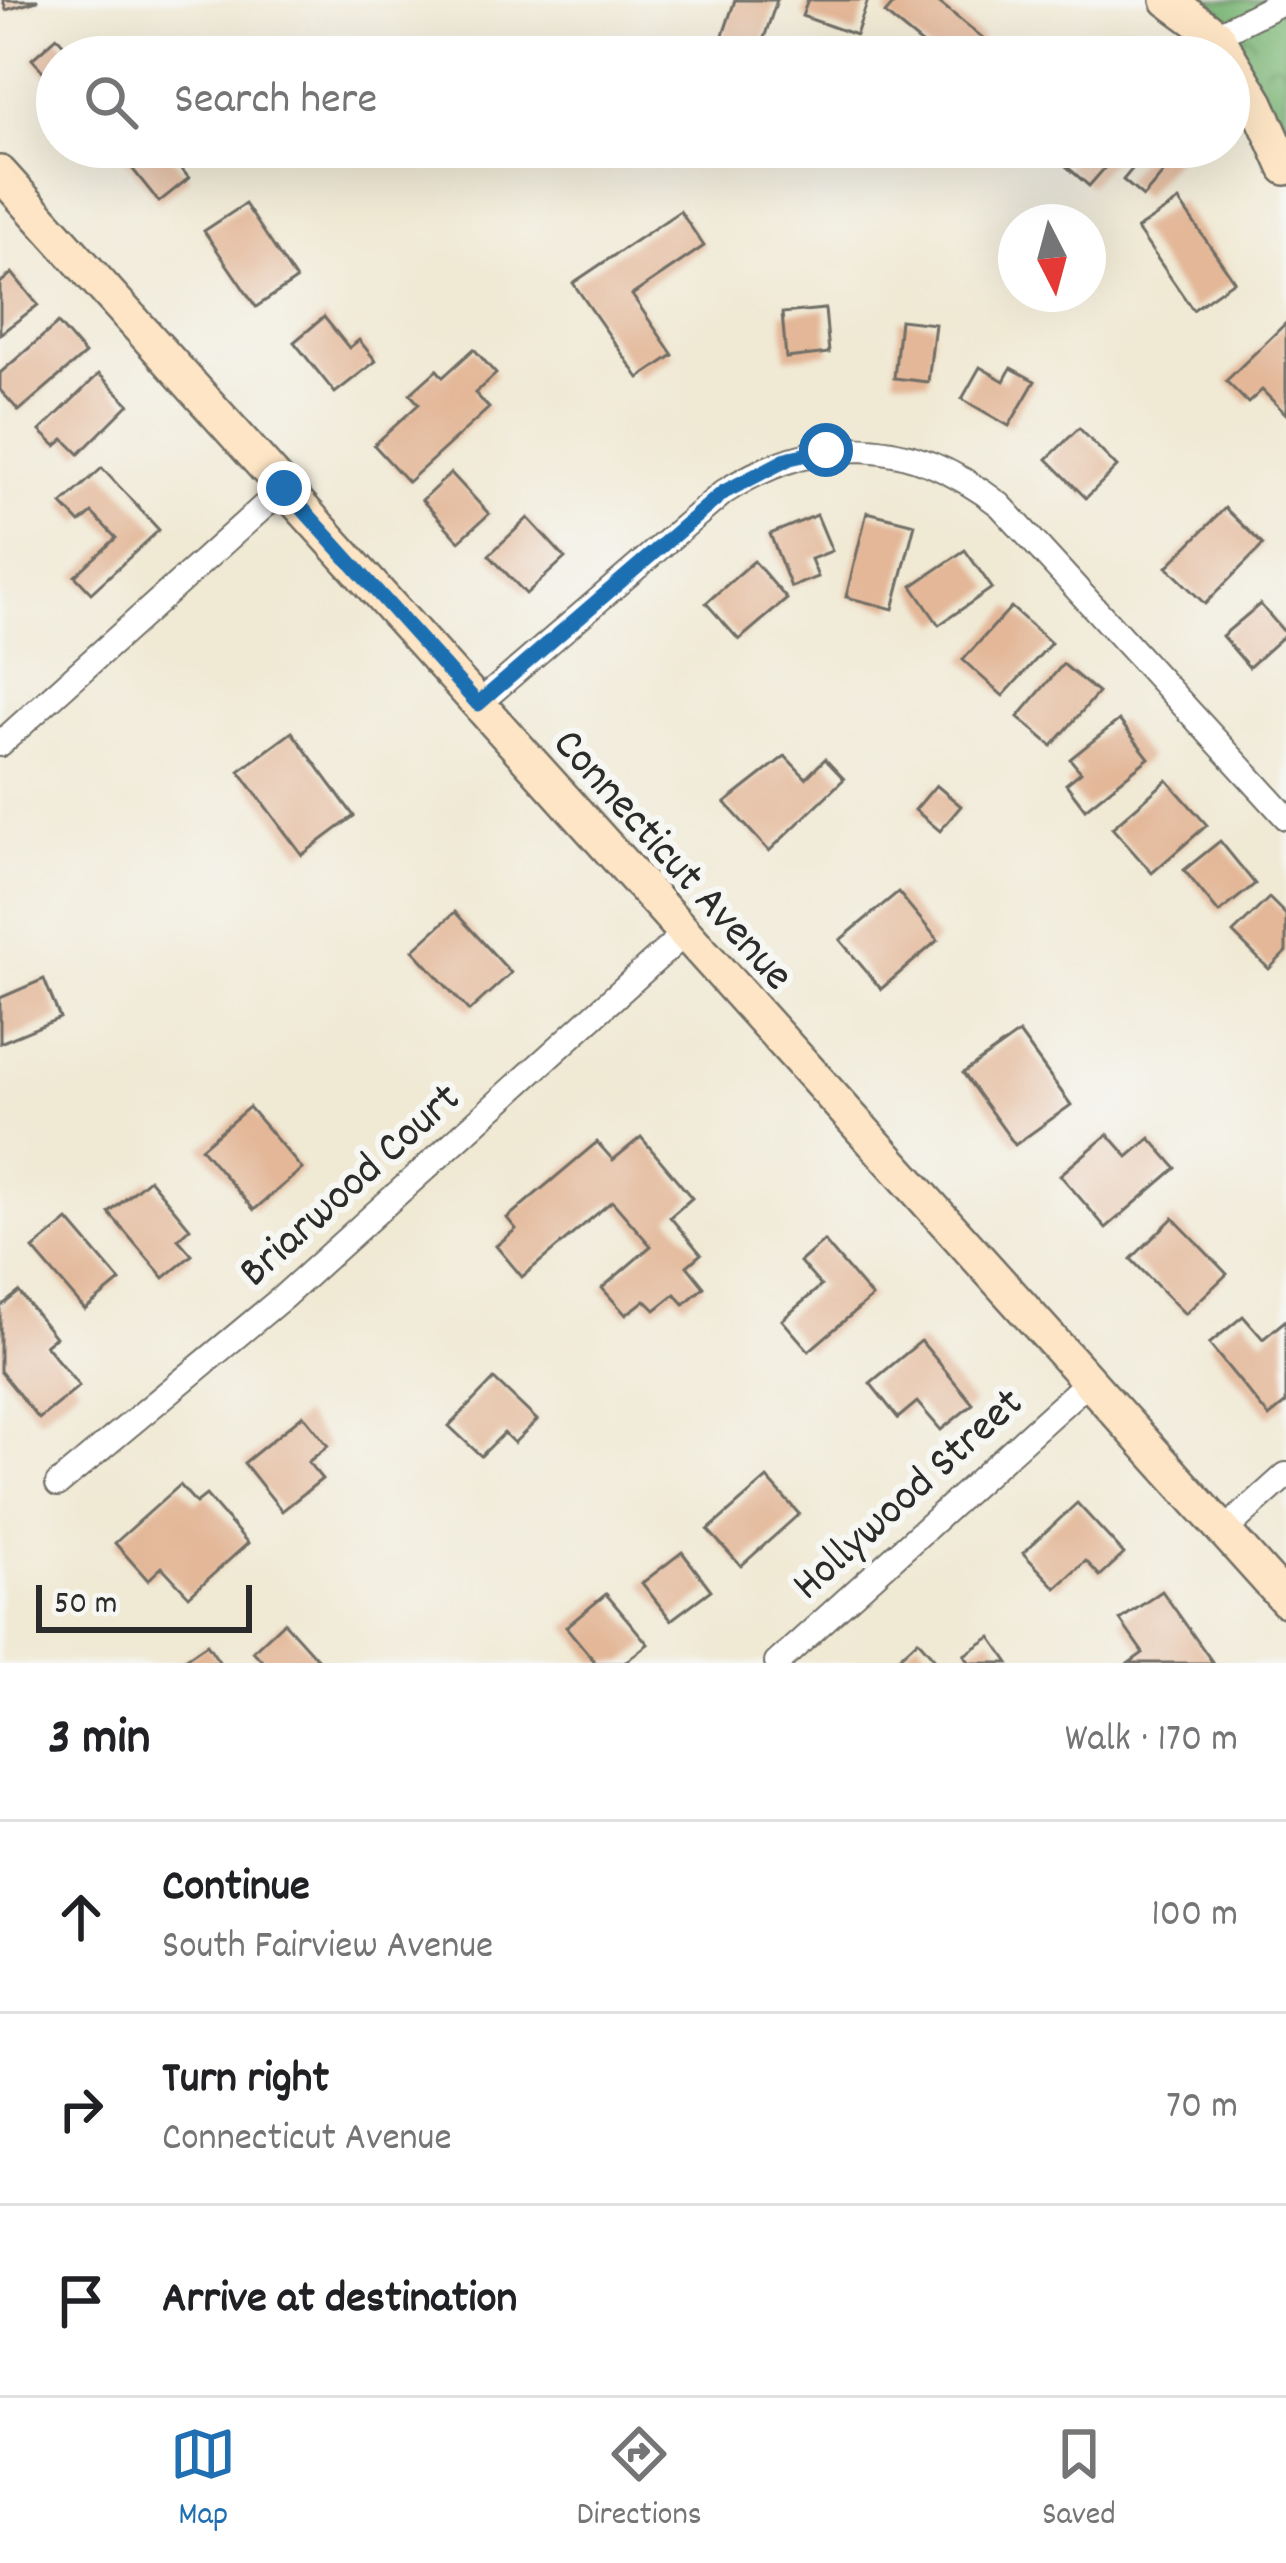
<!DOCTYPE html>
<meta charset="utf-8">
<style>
body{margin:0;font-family:Dekko,sans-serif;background:#f6f6f6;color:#202124}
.compass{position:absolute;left:998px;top:204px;width:108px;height:108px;border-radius:50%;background:#fff;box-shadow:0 12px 48px #0002;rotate:174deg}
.scale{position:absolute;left:36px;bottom:30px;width:216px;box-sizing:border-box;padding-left:12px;border:6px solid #2b2b2b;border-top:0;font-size:33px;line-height:42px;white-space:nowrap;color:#2b2b2b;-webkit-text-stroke:9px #f6f6f2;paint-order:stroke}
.stop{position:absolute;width:36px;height:36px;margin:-27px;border:9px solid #1f6fb2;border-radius:50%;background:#fff}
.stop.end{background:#1f6fb2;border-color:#fff;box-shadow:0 3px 12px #0008}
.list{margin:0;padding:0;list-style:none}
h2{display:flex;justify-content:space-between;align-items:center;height:156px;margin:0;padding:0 48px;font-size:51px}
h2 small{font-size:39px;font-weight:400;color:#757577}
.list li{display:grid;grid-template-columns:78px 1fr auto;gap:36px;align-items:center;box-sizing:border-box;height:192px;padding:0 48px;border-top:3px solid #e0e0e0}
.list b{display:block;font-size:45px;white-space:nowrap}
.list p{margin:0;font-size:39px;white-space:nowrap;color:#757577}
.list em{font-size:39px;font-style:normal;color:#757577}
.icon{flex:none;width:66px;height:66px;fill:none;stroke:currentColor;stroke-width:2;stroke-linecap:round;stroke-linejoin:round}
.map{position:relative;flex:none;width:1286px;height:1663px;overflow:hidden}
.search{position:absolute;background:#fff;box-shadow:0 12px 48px #0002;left:36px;right:36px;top:36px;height:132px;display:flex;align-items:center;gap:30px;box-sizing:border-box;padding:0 42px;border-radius:66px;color:#757577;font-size:45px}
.sheet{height:732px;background:#fff}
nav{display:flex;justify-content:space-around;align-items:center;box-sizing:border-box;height:168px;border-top:3px solid #e0e0e0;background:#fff;font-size:33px;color:#757577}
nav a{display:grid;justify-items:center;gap:6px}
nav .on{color:#1f6fb2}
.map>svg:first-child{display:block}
.forest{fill:url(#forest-crowns);stroke:#527050;stroke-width:3}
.building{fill:#e3b798}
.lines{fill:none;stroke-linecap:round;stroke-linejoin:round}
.street-casing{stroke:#706e66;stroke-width:28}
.secondary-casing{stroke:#706e66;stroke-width:38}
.street{stroke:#fff;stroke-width:24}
.secondary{stroke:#fde5c5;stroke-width:33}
.route{stroke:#1f6fb2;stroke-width:15}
.labels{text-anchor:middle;stroke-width:12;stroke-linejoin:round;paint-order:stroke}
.street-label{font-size:45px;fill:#2b2b2b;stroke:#f6f6f2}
</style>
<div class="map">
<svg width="1286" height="1663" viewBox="0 0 1286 1663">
<defs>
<pattern id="forest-crowns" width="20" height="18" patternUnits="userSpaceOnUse" patternTransform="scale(3)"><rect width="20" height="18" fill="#7ab574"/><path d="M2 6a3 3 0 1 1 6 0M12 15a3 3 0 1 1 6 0" fill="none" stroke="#64935f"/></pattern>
</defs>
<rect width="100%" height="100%" fill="#f6f6f2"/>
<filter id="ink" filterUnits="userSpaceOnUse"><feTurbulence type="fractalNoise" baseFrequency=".00833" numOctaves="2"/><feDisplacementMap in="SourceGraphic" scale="24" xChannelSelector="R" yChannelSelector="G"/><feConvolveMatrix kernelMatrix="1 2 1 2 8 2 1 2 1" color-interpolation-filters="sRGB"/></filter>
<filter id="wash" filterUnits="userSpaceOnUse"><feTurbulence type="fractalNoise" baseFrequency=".004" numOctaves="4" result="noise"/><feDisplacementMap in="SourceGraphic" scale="48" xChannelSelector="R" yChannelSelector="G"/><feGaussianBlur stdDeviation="2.7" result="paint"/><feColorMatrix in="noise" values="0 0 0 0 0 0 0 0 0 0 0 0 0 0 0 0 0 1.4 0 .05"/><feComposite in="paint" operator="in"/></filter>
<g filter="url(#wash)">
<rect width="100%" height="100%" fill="#f0e9d4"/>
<path class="forest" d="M1168,0H1286V168L1257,103Z"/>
<g id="blocks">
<g class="building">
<path d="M3,0H37V1L6,10Z"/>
<path d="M735,0H777L759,53L721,41Z"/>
<path d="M808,0H868L856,35L802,16Z"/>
<path d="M897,0H936L983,38L968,57H938L885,14Z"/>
<path d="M57,37L75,57H57V87L32,59Z"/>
<path d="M115,147H163L189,178L159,202Z"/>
<path d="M1082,147H1123L1089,186L1066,166Z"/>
<path d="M1133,147L1181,152L1143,197L1123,180L1143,156Z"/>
<path d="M1179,201L1234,281L1193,310L1137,229Z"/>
<path d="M245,204L296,280L256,307L204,231Z"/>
<path d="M680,211L704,246L632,295L673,355L639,378L573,283Z"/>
<path d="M12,273L38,305L0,334V283Z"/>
<path d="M825,309L829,353L786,358L782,313Z"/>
<path d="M324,317L349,348L359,340L376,361L335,393L294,342Z"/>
<path d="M900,320L935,324L928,382L894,378Z"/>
<path d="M58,323L85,354L19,411L0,390V373Z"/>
<path d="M1286,323V414L1262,390L1248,403L1226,381Z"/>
<path d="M474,349L496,374L475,393L489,408L408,482L374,445L419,404L410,394L437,370L443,377Z"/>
<path d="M980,367L1004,381L1011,368L1035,381L1009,426L962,399Z"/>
<path d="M99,374L129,404L79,454L64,439L56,446L40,431Z"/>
<path d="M1079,428L1117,467L1086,498L1047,459Z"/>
<path d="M102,468L159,530L91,593L75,576L116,538L92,513L80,523L62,504Z"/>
<path d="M451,473L489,514L459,541L422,500Z"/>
<path d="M1225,508L1263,545L1205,604L1167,567Z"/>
<path d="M867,512L915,524L893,609L846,597Z"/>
<path d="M817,515L832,551L811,559L818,577L791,587L770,534Z"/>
<path d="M528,518L565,558L526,594L489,555Z"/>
<path d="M965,550L992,588L939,625L912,586Z"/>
<path d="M754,561L787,599L739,640L706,603Z"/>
<path d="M1260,604L1286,634L1249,667L1222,636Z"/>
<path d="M1011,607L1051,643L1003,696L963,660Z"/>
<path d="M1063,664L1098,693L1052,746L1018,717Z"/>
<path d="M1119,720L1149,758L1085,809L1066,784L1081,772L1070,759Z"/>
<path d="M292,732L354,816L302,855L239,771Z"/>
<path d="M785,756L806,778L825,759L844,779L769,851L725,803Z"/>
<path d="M1167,780L1207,825L1152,873L1112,828Z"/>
<path d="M936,785L961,806L940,831L915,810Z"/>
<path d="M1220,841L1255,884L1219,913L1184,870Z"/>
<path d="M898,892L938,940L881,989L840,940Z"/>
<path d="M1269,898L1286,915V952L1269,969L1233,933Z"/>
<path d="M455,912L511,973L469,1011L413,950Z"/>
<path d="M44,979L60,1018L0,1043V998Z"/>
<path d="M1019,1033L1071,1105L1015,1145L963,1073Z"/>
<path d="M249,1107L302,1169L254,1210L201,1148Z"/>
<path d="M1108,1134L1128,1157L1150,1138L1176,1168L1106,1228L1060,1175Z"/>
<path d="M641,1137L692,1198L670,1217L701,1254L687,1266L704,1287L684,1304L675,1294L655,1310L645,1300L626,1315L602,1288L651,1246L612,1201L522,1277L496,1246L516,1229L507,1218L597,1142L613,1160Z"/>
<path d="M149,1179L190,1228L178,1239L192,1255L164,1278L109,1213Z"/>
<path d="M1173,1218L1227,1274L1185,1314L1131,1259Z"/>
<path d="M68,1220L120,1281L85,1310L33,1249Z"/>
<path d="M824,1241L872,1297L809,1351L782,1320L821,1286L800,1262Z"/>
<path d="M19,1292L55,1337L45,1345L79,1386L39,1419L0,1371V1307Z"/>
<path d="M1243,1316L1263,1339L1286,1320V1403L1269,1417L1209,1344Z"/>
<path d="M921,1341L973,1404L941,1430L917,1402L898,1418L870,1383Z"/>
<path d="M494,1379L537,1420L514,1443L504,1433L481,1456L449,1426Z"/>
<path d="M303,1415L328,1446L308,1462L322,1479L282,1511L244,1463Z"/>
<path d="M767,1478L799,1514L741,1566L708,1530Z"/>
<path d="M180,1485L196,1503L206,1495L248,1543L189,1596L162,1567L148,1580L115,1543Z"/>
<path d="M1077,1503L1124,1554L1100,1576L1086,1561L1056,1588L1023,1553Z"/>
<path d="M682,1552L711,1590L671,1620L642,1583Z"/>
<path d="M1162,1591L1213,1663H1129L1143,1653L1120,1620Z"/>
<path d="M606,1594L648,1644L624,1663H596L566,1627Z"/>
<path d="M284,1622L321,1663H264L253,1651Z"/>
<path d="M991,1637L1009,1663H970L964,1655Z"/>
<path d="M918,1640L938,1663H893Z"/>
<path d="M207,1644L220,1663H179Z"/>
</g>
</g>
</g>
<g filter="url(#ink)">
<use href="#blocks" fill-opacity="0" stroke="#706e66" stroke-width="3"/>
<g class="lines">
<g class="street-casing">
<g id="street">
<path d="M1216,35L1286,0"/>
<path d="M478,704L724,492C820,431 910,435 1000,505L1286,817"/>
<path d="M0,744L284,488"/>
<path d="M58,1484L282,1298L684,934"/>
<path d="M1224,1531L1286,1475"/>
<path d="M777,1663L1089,1381"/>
</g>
</g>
<g class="secondary-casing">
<g id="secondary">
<path d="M1168,0L1216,35L1257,103L1286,168"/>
<path d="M0,173L1286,1600"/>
</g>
</g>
<use href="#street" class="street"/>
<use href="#secondary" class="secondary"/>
</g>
</g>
<g class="lines" filter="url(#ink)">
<path class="route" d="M284,488L478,704L724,492L790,458L826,450"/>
</g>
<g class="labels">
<g class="street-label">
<text transform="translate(676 857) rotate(48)" y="16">Connecticut Avenue</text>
<text transform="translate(347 1182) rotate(-42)" y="16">Briarwood Court</text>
<text transform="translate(905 1491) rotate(-42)" y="16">Hollywood Street</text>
</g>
</g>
</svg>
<svg class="compass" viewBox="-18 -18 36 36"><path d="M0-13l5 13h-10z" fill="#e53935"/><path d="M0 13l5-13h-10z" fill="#757577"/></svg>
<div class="scale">50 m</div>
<div class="stop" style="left:826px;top:450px"></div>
<div class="stop end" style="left:284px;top:488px"></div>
<div class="search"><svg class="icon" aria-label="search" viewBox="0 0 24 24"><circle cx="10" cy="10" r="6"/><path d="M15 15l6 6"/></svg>Search here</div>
</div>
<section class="sheet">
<h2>3 min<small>Walk · 170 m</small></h2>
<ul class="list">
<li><svg class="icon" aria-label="ahead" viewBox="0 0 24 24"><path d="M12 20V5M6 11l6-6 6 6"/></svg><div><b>Continue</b><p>South Fairview Avenue</p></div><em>100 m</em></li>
<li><svg class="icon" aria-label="right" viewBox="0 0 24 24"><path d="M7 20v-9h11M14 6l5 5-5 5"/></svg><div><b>Turn right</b><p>Connecticut Avenue</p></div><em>70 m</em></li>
<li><svg class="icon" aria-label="arrive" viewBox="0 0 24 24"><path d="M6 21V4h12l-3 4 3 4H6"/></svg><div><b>Arrive at destination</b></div></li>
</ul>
</section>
<nav>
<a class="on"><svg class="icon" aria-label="map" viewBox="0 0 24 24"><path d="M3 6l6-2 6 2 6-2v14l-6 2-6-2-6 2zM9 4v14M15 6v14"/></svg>Map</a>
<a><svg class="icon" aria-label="directions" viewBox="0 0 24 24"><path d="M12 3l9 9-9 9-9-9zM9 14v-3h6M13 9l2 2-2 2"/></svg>Directions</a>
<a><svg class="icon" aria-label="saved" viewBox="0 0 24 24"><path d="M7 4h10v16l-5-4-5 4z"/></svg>Saved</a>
</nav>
